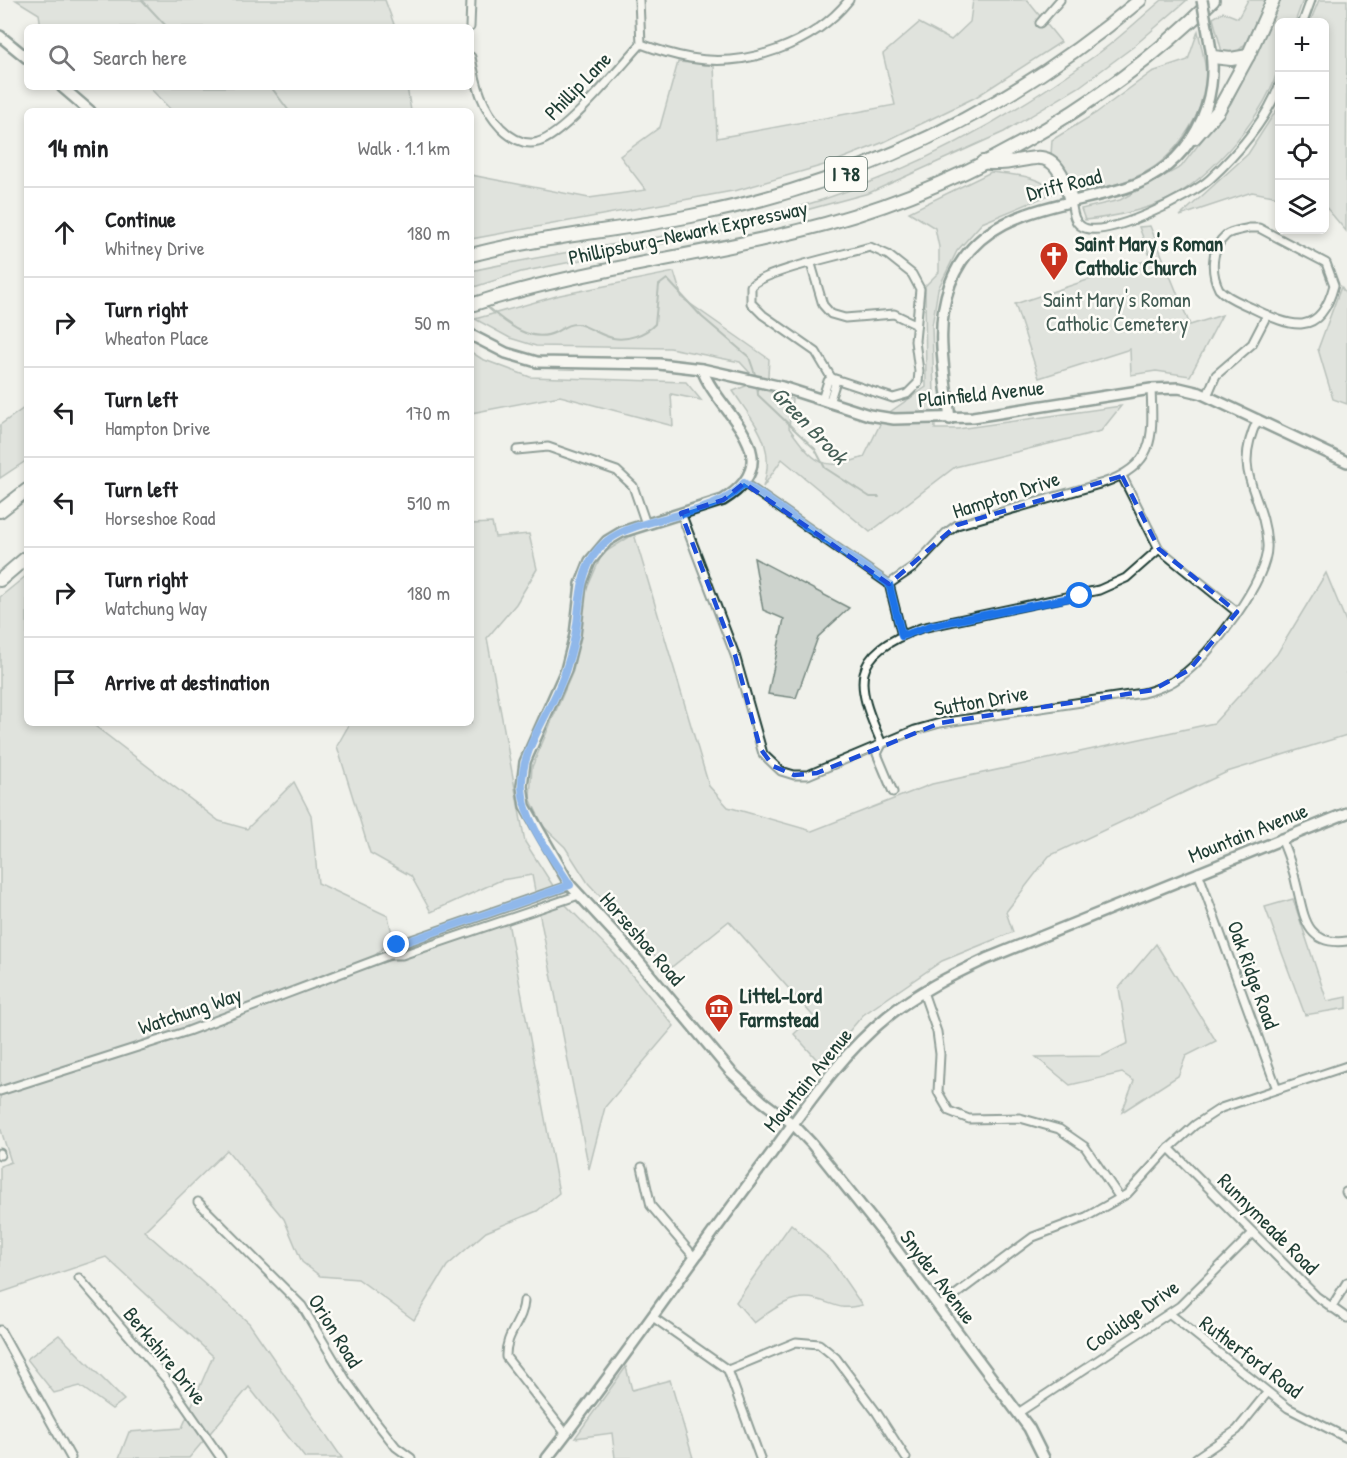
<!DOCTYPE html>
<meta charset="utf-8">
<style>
body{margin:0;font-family:"Patrick Hand",sans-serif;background:#f6f6f6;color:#202124}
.controls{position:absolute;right:18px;top:18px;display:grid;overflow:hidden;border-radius:9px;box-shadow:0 3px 9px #0003}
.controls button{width:54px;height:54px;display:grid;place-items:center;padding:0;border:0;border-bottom:2px solid #e0e0e0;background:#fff;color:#202124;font:30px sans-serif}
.stop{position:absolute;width:18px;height:18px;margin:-14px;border:4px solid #1a73e8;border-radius:50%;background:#fff}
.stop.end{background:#1a73e8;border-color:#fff;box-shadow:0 2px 6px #0008}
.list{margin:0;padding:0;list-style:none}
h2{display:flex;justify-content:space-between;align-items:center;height:78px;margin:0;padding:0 24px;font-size:26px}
h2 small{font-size:20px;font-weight:400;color:#757577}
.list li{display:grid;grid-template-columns:39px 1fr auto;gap:18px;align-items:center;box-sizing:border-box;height:90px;padding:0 24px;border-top:2px solid #e0e0e0}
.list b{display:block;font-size:22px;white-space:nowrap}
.list p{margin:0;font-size:20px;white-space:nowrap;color:#757577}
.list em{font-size:20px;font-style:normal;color:#757577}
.icon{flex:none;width:33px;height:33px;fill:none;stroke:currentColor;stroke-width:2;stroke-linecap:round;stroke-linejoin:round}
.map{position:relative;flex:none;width:1347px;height:1458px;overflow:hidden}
.search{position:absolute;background:#fff;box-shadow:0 3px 9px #0003;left:24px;top:24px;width:450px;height:66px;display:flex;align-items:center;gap:15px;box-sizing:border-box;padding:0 21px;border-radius:9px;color:#757577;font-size:22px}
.panel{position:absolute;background:#fff;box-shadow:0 3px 9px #0003;left:24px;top:108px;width:450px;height:618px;border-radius:9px}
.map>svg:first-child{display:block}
.green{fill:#cdd3cd;stroke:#768880;stroke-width:1.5}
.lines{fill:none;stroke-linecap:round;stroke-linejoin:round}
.stream{stroke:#6c8077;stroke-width:2}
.street-casing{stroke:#1f3d34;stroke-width:11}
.secondary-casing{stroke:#1f3d34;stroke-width:14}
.highway-casing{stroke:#1f3d34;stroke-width:16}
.street{stroke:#fdfcf7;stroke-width:7}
.secondary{stroke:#fdfcf7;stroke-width:9}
.highway{stroke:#fdfcf7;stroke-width:12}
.secondary-bridge-casing{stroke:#1f3d34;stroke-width:14;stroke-linecap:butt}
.secondary-bridge{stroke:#fdfcf7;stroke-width:9}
.route{stroke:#1a73e8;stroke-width:8}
.marked{fill:none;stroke:#1d4ed8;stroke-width:4.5;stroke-dasharray:12 8;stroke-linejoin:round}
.labels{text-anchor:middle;stroke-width:5;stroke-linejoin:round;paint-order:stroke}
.shield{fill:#fdfcf7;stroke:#62766e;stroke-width:1.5}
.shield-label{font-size:20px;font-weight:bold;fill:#1f3d34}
.street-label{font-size:21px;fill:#1f3d34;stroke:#fdfcf7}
.poi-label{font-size:21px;font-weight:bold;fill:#1f3d34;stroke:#fdfcf7;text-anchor:start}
.park-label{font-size:21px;fill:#425b53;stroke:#fdfcf7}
.water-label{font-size:22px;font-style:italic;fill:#455e56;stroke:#fdfcf7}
</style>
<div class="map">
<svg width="1347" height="1458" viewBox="0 0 1347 1458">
<rect width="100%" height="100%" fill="#f0f1eb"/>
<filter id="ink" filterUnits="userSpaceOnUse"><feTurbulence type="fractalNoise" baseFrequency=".0167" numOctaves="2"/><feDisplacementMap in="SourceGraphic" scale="12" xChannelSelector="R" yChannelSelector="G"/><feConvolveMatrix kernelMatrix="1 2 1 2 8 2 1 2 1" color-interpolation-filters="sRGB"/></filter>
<g filter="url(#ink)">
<g class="green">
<path d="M16,0H385L395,27H41L39,14Z"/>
<path d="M973,0H1027L1061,42L976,97L884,142L831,163L738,190L471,239V175L589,198L646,190L620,156L660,127L678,62L714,65L717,138L895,105L883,54L919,23L951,40L970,22Z"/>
<path d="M1162,0H1187L1133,47L1079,87L1004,132L869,193L736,229L521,272L471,288V271C561,251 653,240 744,221C871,194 991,131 1096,55C1119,39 1140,18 1162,0Z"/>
<path d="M1248,0H1266L1245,44L1237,52H1222L1213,18L1223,12L1238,18Z"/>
<path d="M1281,0H1303L1295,22H1280C1279,36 1282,51 1279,64C1271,109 1210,179 1169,199C1142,211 1114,217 1085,220L1081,209L1120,200L1181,167L1231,103Z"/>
<path d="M1319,0H1347L1346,231L1325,206L1324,22H1310Z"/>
<path d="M1198,31C1201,46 1206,62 1206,77C1207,109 1178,152 1151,169C1129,183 1101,188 1076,194C1071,178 1067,162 1051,155L1052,140L1096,113L1152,72L1188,60Z"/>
<path d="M149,87H407L411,111H172Z"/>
<path d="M1279,106V197L1252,192L1180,216L1248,154Z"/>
<path d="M991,172C1015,175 1038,175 1056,192L982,223L957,251L938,289L932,326L935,429H958L1121,406L1101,431L955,467L870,532L782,459L763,487C777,445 755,425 733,391L746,386L750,373L740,362L670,348L536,346L510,338L475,319L560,295L674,272L682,298L769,359L767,391L792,399L789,428C814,462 821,473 864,457L884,416L926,387L925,286L939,272V247L935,228L909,212Z"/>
<path d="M1150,226L1190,325L1222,315L1190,376L1156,371L1131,375L1130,349L1039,378L1015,304L1151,259L1139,227Z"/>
<path d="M1341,287L1347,296V404L1333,399L1318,349Z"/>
<path d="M471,352L482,359L530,377L686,382L701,400L671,394L673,426L560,396L471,413Z"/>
<path d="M27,406V460L0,478V425Z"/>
<path d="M492,523L495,537L529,534L537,569L516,604L487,638L525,842L564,903L616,956L674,1026L605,1107L589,1169L532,875L501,880L431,912L411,876L370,853L337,746L350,723H471V524Z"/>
<path d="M634,534L709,786L728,807L812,831L932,784L1214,723L1277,654L1326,573L1347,624V735L1227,772L1049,856L1006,912L1013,932L942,961L863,1015L821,1064L794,1034L813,1016L729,921L668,970L588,883L565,847L543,826L530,798L532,767L573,671L586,591L602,554Z"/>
<path d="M754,558L849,608L818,637L796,698L768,694L784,619L763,610Z"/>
<path d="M27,575V723H91L219,821L247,829L294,782L311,815L318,883L388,916L393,938L360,970L508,922L559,1193L537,1211L486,1232L447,1266L414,1320L358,1279L320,1276L302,1262L284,1219L227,1150L144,1231L249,1323L342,1458H305L249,1387L189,1458H119L129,1432L182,1428L213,1356L106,1257L0,1293V1166L11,1162L0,1127V597Z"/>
<path d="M1293,899L1327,1001L1347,997V1008L1305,1015L1265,907Z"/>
<path d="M1156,944L1216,1041L1186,1056L1178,1076L1122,1112L1134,1081L1122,1073L1070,1085L1036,1057L1102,1056L1128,1043L1119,988Z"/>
<path d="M791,1224L831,1260L862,1305C837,1311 837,1304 815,1299C791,1294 772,1310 754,1323L736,1302Z"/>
<path d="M59,1335L124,1400L112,1409L80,1386L54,1393L27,1359Z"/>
<path d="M626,1367L632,1390L670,1380L693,1458H615L612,1433L575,1438Z"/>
</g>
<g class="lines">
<g class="stream">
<path d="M142,0L167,27"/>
<path d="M271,87L289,111"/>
<path d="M471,293L477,299"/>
<path d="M486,306C505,322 530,345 556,332C563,328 569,323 578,324C590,327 601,336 613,338C627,341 646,334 655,324L659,285L667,279L702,317L749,357L756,377"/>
<path d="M757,383L758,395L815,449L825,468L870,497H879"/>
</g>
<g class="street-casing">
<g id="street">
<path d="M1303,22L1311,0"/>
<path d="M1040,23L1060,0"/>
<path d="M470,27L471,0"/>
<path d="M641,44C657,50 673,55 690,58C746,68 813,45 849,0"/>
<path d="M471,57C476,85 482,108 501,128C511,138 524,146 538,142C565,135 620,67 641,44L639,0"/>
<path d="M1071,201C1073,210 1073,221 1081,226C1101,242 1193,195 1210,179C1238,153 1266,121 1280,84"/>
<path d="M1249,228H1259L1326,263L1334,285C1320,339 1291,327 1252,308C1242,303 1227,298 1219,289C1211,273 1210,249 1226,235C1231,231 1242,230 1249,228Z"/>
<path d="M811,264L823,305L831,314L845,318L894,314L915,324"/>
<path d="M1207,396L1216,375L1252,344L1267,315"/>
<path d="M822,400L828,381L832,378"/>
<path d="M829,403L835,384L816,352L763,315L751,303V286C764,271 847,254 870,247L888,255L912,274L920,289L915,341L919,371L918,383L907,394L893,398L832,378"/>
<path d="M517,450L548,447L617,471L633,486L646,524"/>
<path d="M1122,476L1159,549L1237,612"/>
<path d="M744,483L889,584L914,567L946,533L957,525L1103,483C1156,465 1153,437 1151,389"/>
<path d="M681,513L735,655L763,754L781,771L794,775H808L915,730L940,723L1143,693C1157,689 1170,685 1181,676C1209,657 1270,578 1267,544C1264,492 1230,476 1258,419"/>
<path d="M889,584L902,636"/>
<path d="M893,792L877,754L882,744C855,683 848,655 921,628L1099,590L1126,578L1159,549"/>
<path d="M1281,838C1287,853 1293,867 1296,883C1304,913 1304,947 1347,941"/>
<path d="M1198,872L1277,1089"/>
<path d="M570,885L397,945L390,949L389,955H402L579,895"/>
<path d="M923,992L937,1032L940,1054L938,1092L949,1111L969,1119L1020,1118L1059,1129L1085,1147L1120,1198"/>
<path d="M0,1091L188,1031L389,955"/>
<path d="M1169,1148L1316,1296L1347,1318"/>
<path d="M0,1153V1155"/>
<path d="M642,1167L651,1206L695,1258"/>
<path d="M1346,1192L1347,1194"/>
<path d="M198,1202L302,1306L346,1380L374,1419L396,1447L411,1458"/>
<path d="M79,1278L167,1380L221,1458"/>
<path d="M524,1301C523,1322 505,1333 506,1357L566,1434"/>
<path d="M939,1307L1033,1237L1086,1217L1127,1194L1167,1150L1195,1125L1221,1108L1347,1066"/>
<path d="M1331,1308L1347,1282"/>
<path d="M1170,1314L1288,1408L1347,1438"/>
<path d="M654,1318L728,1370L760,1458"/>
<path d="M0,1330L71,1458"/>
<path d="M728,1370L796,1342L819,1344L836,1358L877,1413L906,1458"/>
<path d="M1018,1413L1180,1306L1253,1233"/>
<path d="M1196,1458L1237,1430L1267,1393"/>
</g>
</g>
<g class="secondary-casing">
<g id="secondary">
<path d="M0,36L27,58"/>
<path d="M62,87L90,111"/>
<path d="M471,335L506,353L537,362L659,364L702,369L782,387L869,415L894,419L973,417L1151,389L1179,388L1200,393L1347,462"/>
<path d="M702,369C717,413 793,457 723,500L622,532L607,541L590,561L581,584L575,635L566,670L525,762L522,786L525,806L570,885L620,939L731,1072L762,1101L793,1124L811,1143L895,1248L1029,1428L1044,1458"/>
<path d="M950,419C945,374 934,328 950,284C978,209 1059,208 1125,188C1190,169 1223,102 1209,38"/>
<path d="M547,1458C624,1360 693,1257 768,1158C805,1108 840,1055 888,1016C918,992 952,975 986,959L1347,813"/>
</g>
</g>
<g class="highway-casing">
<g id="highway">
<path d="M1213,57L1231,59L1248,56L1273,0"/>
<path d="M1194,138L1218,111L1248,56"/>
<path d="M983,162C1029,170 1052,130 1071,201"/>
<path d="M471,255C543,236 618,231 691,216C858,183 1010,110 1140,0"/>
<path d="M471,305C577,270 689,258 798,231C952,194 1100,111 1213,0"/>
<path d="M0,511L27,490"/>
<path d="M0,580L27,557"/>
</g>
</g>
<use href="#street" class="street"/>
<use href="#secondary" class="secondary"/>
<use href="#highway" class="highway"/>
<g class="secondary-bridge-casing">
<path id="secondary-bridge" d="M1202,0L1209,38"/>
</g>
<use href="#secondary-bridge" class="secondary-bridge"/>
</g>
</g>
<g class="lines" filter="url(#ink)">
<path class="route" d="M397,945L570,885C552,857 524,822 522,788C520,746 555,708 566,669C571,654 575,639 577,624C581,594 580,562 607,541C641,514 718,518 744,483L889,584L902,636L933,625L1080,596"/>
</g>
<path d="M0 0H1347V1458H0ZM1122,476L1159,549L1237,612L1189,670L1153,690L940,723L817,773L794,775L773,766L760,748L735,655L681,513L723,500L744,483L889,584L957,525Z" fill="#f0f1eb" fill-opacity=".55" fill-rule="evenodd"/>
<path class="marked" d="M1122,476L1159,549L1237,612L1189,670L1153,690L940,723L817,773L794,775L773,766L760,748L735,655L681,513L723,500L744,483L889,584L957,525Z"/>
<defs>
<g id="church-pin" transform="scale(1.5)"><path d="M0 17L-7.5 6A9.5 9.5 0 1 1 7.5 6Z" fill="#c8321e" stroke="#fdfcf7"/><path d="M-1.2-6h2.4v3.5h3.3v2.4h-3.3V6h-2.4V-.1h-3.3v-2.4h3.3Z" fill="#fff"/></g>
<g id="museum-pin" transform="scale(1.5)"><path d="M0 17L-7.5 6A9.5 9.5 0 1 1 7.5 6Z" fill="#c8321e" stroke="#fdfcf7"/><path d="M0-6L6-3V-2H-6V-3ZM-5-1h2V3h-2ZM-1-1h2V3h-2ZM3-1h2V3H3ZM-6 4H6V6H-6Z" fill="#fff"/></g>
</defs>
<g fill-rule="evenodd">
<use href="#church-pin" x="1054" y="256"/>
<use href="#museum-pin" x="719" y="1008"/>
</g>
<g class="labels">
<rect class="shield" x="825" y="157" width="42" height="34" rx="4.5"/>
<g class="shield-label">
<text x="846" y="181">I 78</text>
</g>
<g class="street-label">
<text transform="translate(578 86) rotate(-46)" y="7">Phillip Lane</text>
<text transform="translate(1064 185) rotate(-14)" y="7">Drift Road</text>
<text transform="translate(688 233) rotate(-12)" y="7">Phillipsburg-Newark Expressway</text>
<text transform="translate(981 394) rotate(-6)" y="7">Plainfield Avenue</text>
<text transform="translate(1006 495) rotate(-18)" y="7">Hampton Drive</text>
<text transform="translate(981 701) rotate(-10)" y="7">Sutton Drive</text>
<text transform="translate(1248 833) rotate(-22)" y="7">Mountain Avenue</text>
<text transform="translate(642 939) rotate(49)" y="7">Horseshoe Road</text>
<text transform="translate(1253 975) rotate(70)" y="7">Oak Ridge Road</text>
<text transform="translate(190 1011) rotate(-19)" y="7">Watchung Way</text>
<text transform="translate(808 1080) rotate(-51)" y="7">Mountain Avenue</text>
<text transform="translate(1268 1224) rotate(45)" y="7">Runnymeade Road</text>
<text transform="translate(938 1277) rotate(53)" y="7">Snyder Avenue</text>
<text transform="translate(1132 1316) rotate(-35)" y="7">Coolidge Drive</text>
<text transform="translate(335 1331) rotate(58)" y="7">Orion Road</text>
<text transform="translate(165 1356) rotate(51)" y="7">Berkshire Drive</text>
<text transform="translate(1251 1357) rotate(37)" y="7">Rutherford Road</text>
</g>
<g class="poi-label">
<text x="1075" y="251">Saint Mary's Roman<tspan x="1075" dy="24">Catholic Church</tspan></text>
<text x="740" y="1003">Littel-Lord<tspan x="740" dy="24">Farmstead</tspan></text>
</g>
<g class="park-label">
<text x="1117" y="307">Saint Mary's Roman<tspan x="1117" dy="24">Catholic Cemetery</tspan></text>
</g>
<g class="water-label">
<text transform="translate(810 425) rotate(46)" y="8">Green Brook</text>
</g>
</g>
</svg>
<div class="controls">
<button>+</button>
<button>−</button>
<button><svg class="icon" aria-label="locate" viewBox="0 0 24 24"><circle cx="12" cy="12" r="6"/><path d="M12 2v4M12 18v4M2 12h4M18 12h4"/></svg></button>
<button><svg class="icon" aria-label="layers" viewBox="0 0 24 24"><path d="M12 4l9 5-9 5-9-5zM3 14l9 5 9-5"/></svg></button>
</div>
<div class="stop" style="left:1080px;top:596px"></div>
<div class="stop end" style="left:397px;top:945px"></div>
<div class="search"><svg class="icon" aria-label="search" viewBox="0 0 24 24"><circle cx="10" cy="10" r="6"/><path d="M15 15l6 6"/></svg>Search here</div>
<section class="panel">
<h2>14 min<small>Walk · 1.1 km</small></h2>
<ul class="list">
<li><svg class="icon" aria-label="ahead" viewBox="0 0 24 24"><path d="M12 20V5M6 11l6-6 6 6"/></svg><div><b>Continue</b><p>Whitney Drive</p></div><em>180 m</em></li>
<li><svg class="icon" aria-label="right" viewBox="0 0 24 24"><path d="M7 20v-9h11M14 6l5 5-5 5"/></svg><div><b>Turn right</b><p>Wheaton Place</p></div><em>50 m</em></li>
<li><svg class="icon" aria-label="left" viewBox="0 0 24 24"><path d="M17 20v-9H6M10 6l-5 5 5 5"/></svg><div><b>Turn left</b><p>Hampton Drive</p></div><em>170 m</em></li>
<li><svg class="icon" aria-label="left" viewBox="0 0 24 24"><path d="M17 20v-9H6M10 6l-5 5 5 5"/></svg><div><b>Turn left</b><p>Horseshoe Road</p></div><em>510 m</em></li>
<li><svg class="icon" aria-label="right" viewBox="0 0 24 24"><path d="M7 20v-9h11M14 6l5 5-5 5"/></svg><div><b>Turn right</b><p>Watchung Way</p></div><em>180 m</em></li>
<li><svg class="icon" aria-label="arrive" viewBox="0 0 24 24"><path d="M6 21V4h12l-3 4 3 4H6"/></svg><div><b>Arrive at destination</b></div></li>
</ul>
</section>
</div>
